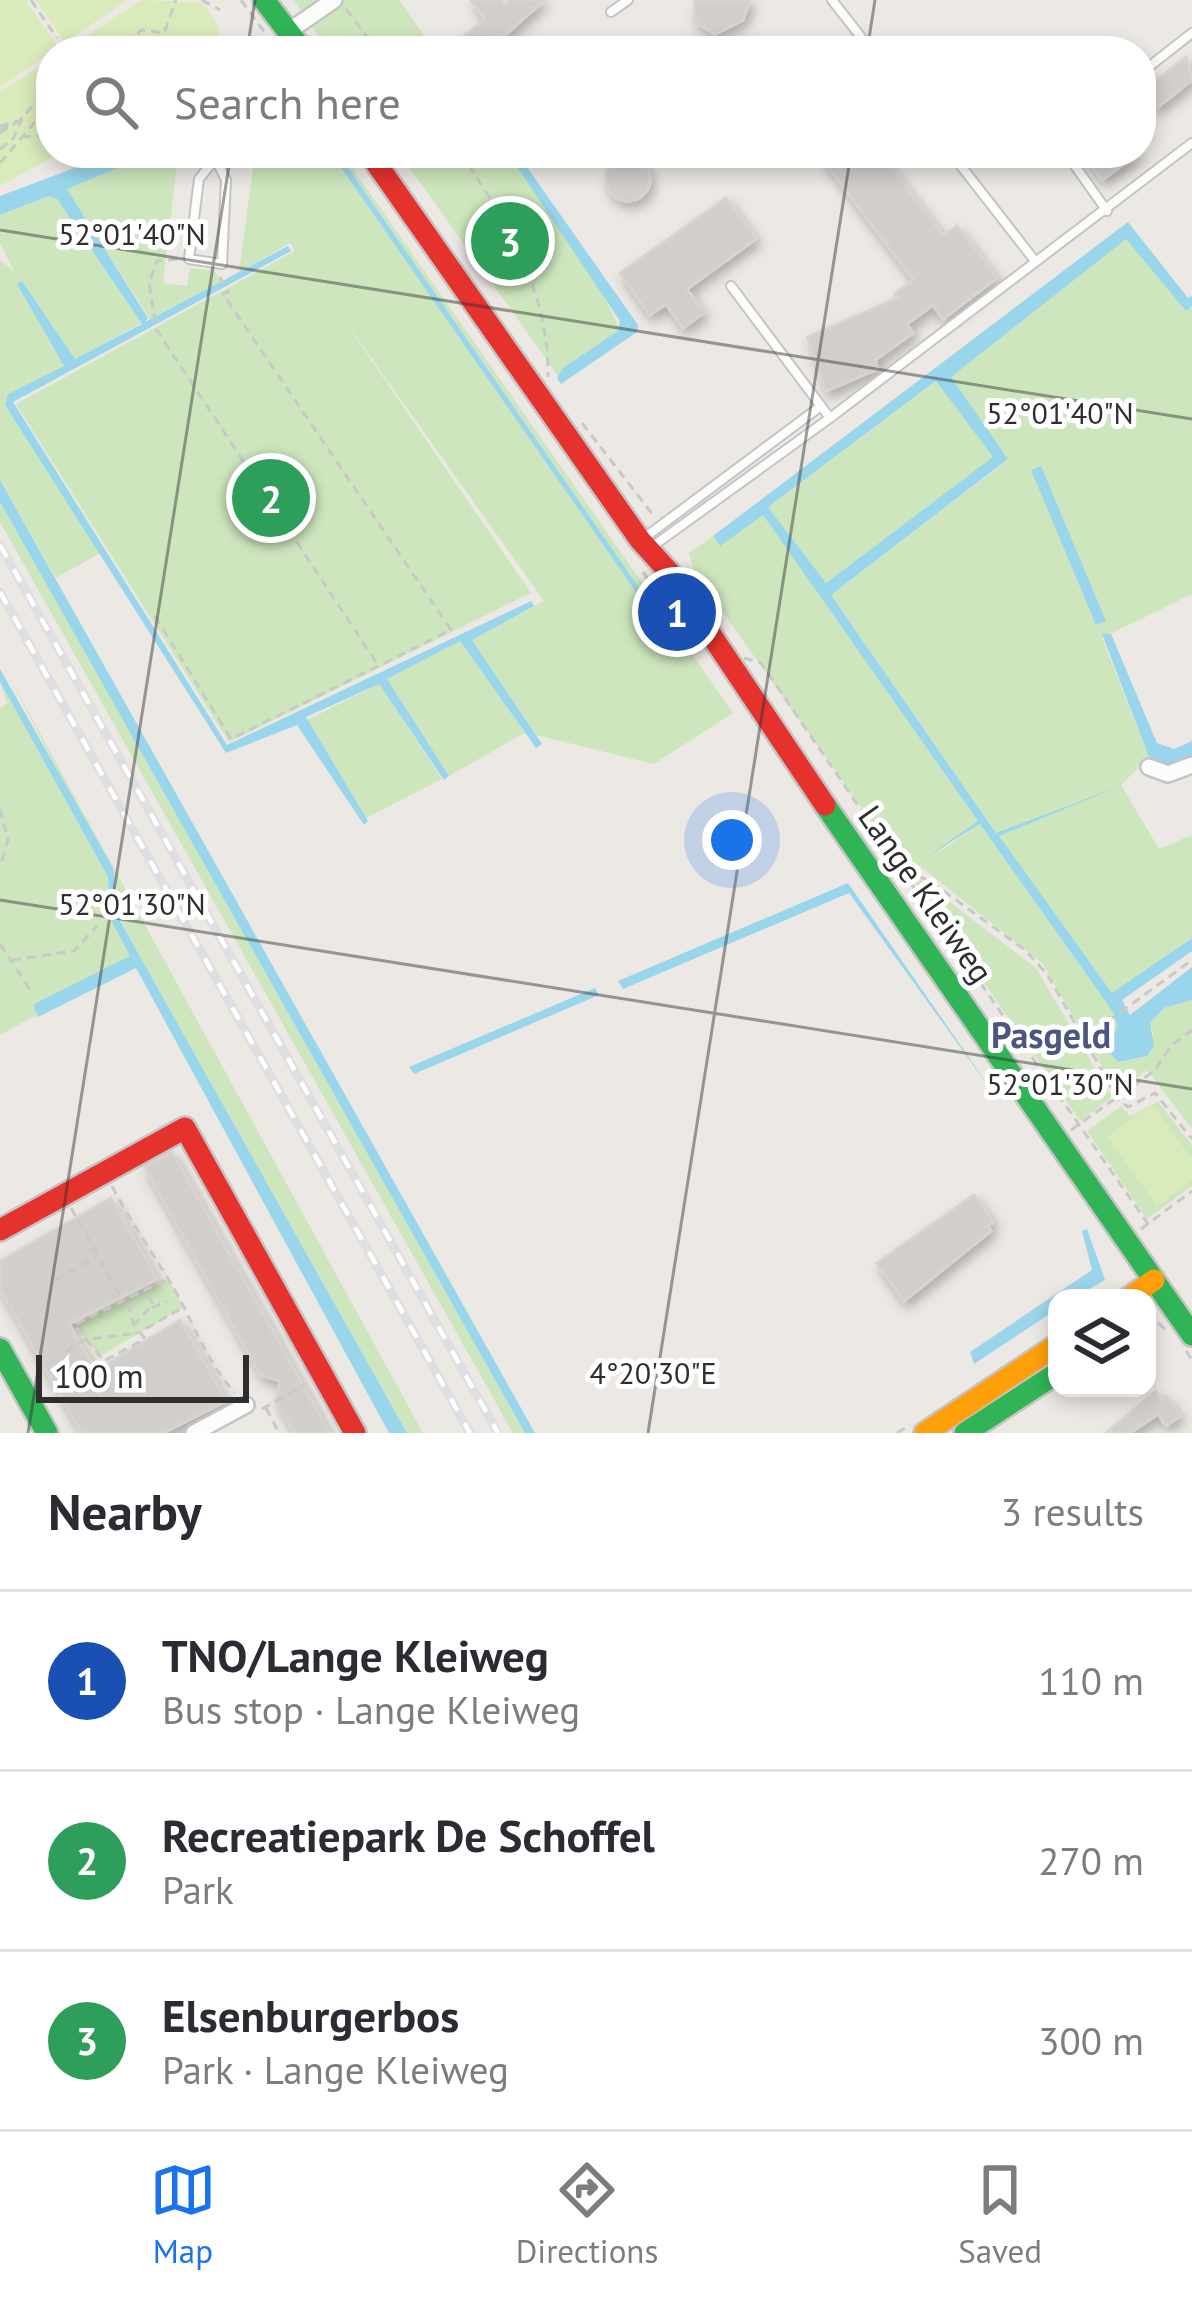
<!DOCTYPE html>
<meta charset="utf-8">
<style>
body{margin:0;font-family:"PT Sans",sans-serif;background:#f2f2f3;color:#2b2b33}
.controls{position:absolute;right:36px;bottom:36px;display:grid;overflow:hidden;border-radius:24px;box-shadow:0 6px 18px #0003}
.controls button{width:108px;height:108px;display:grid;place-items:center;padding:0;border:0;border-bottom:3px solid #e1e1e2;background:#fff;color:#2b2b33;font:60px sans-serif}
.scale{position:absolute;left:36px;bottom:30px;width:213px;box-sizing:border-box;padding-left:12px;border:6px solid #2e2e2e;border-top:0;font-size:33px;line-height:42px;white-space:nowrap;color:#2e2e2e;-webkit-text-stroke:9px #fff;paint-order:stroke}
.you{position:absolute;left:732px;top:840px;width:42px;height:42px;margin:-30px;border:9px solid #fff;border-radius:50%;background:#1a73e8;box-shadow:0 0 0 18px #1a73e833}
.badge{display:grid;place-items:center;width:78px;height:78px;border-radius:50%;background:#1a73e8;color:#fff;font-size:39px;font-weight:700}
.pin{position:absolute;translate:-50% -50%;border:6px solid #fff;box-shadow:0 3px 12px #0006}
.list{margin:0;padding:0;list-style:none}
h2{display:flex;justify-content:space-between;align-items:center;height:156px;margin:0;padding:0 48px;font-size:51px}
h2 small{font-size:39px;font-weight:400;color:#7c7c81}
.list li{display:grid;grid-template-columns:78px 1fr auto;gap:36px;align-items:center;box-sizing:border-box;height:180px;padding:0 48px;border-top:3px solid #e1e1e2}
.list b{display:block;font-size:45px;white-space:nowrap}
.list p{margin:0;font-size:39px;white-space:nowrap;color:#7c7c81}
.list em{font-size:39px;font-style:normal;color:#7c7c81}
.icon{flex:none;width:66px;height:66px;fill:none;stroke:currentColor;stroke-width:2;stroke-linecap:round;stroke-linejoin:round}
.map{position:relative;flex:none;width:1192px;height:1433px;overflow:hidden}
.search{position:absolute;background:#fff;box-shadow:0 6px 18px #0003;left:36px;right:36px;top:36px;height:132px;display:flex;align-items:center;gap:30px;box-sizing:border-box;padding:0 42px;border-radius:48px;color:#7c7c81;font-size:45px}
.sheet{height:696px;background:#fff}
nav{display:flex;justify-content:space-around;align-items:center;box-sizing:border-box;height:168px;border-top:3px solid #e1e1e2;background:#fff;font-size:33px;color:#7c7c81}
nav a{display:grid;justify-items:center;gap:6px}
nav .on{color:#1a73e8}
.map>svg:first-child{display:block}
.green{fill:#cee6be}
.pitch{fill:#d9eabb}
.water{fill:#99d6ec;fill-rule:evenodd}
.building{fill:#d1cecb;stroke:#d7d4d0;stroke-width:3;filter:url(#shadow)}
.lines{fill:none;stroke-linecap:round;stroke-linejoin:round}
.lane-casing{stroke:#c5c4c5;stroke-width:12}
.street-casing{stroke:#c5c4c5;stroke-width:20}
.fast-casing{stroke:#c5c4c5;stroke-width:26}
.slow-casing{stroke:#c5c4c5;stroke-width:26}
.jam-casing{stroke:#c5c4c5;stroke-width:26}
.path{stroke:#c9c9c8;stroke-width:3;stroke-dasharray:9 6;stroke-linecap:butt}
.lane{stroke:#fcfcfb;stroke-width:8}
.street{stroke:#fcfcfb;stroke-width:15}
.fast{stroke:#30b455;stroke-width:21}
.slow{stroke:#ff9f0a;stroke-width:21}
.jam{stroke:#e5322d;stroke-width:21}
.rail-casing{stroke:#dfdfe1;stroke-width:9}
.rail{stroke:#fff;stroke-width:4.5;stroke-dasharray:14;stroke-linecap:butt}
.ticks{fill:none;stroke:#2e2e2e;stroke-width:3;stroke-opacity:0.45}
.labels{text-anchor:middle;stroke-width:10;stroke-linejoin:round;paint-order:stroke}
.street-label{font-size:33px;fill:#2e2e2e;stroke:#fff}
.neighbourhood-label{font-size:36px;font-weight:bold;fill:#4d5680;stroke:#fff}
.ticks-label{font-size:30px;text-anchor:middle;fill:#2e2e2e;stroke:#fff;stroke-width:10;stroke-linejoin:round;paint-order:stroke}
</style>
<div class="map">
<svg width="1192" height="1433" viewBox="0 0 1192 1433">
<defs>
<filter id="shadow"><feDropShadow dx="3.5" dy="6" stdDeviation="6" flood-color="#0004"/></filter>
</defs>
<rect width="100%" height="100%" fill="#ece8e4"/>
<g class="green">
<path d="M294,0H399L435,51H329Z"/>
<path d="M154,153H194L178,155L163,283L187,286L190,268L215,271L220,282L150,319L66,188Z"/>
<path d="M255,153H331L685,654L338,153H342L733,713L654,764L536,735L472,640L544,601L335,307L531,593L229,742L16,404L295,251L290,243L239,272Z"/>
<path d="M399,153H508L591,270L620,329L561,380Z"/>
<path d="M49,196L57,199L141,323L75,360L22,281L64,366L5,405L100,553L56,578L0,480V260L14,271L0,243V215Z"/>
<path d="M1126,238L1186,310L1192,306V594L1102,638L1149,757L1121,785L1159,849L1192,835V938L1112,994L998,836L1108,789L997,834L831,595L1008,460L950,377Z"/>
<path d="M937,381L994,457L826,583L768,507Z"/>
<path d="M0,502L525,1433H513L0,522Z"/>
<path d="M763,514L978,821L930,858L980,824L1115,1015L1117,1028L1107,1050L1118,1062L1147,1056L1153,1034L1149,1023L1164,1008L1192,1000V1129L1147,1070L1117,1093L1043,964L920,866H903L695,573L689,553L713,536L720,545Z"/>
<path d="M460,641L526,732L449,776L386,679Z"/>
<path d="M0,660L423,1433H407L124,928L116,911L117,884Z"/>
<path d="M0,682L108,877L110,918L133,961L0,1035V708L7,703Z"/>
<path d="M379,684L442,779L366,818L305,721Z"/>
<path d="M920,879L1036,968L1112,1097L1080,1121L915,883Z"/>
<path d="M1158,1102L1192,1145V1186L1147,1219L1087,1131L1121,1106L1130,1116Z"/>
<path d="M168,1279L184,1307L100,1356L74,1325Z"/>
</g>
<g class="pitch">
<path d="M0,0H25L58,47L0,87Z"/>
<path d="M36,0H127L65,43Z"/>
<path d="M142,0L202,3C215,19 226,32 214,51H63Z"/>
<path d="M51,59V153H60L0,186V92Z"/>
<path d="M1152,1104L1192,1159V1180L1157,1206L1107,1137Z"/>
</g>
<g class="water">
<path d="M114,153H154L67,189L148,318L145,322L288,246L291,251L13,402L227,745L531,601L534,606L472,640L542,744L536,748L460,641L387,679L449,776L444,780L379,684L306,717L368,821L364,825L297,725L226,753L5,405L8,394L64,366L17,284L22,281L75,359L142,324L57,199L49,196L0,215V196Z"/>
<path d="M331,153H338L685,654L645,605Z"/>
<path d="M508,153H517L638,325L637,332L561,384L557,378L563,368L618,331L620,321Z"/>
<path d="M1128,222L1188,298L1192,296V306L1186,311L1126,239L951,377L1008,459L831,595L996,833L1122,785L999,836L1112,993L1192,938V951L1122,1000L1130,1015L1192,967V1000L1164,1008L1150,1023L1154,1046L1147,1056L1118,1062L1107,1050L1117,1028L1115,1015L980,824L928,856L978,821L763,515L720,546L713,536ZM936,381L993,457L826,583L768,507Z"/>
<path d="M1041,466L1106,621L1096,625L1031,470Z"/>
<path d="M0,480L535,1433H525L0,502Z"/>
<path d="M1102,634H1111L1157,743L1174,749L1192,741V757L1165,766L1149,757Z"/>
<path d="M0,669L113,868L119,919L407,1433H389L136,968L38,1017L33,1006L38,1002L130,956L110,918L108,877L0,682Z"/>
<path d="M848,883L997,1098L849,893L623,989L618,981Z"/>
<path d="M595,988L599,995L414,1074L409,1067Z"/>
<path d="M1087,1229L1105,1280L1073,1298H1057V1309L974,1364L970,1352L1092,1270L1082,1231Z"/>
</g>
<g class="building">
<path d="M471,0H500L504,6L513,0H544L501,39L498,35L467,51L460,40L485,19Z"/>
<path d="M695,0H750L743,20L715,34L695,22Z"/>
<path d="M1186,57L1192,80L1157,108L1143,90Z"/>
<path d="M833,153H880L943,236L957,226L997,278L943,319L933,305L907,324L913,333L875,360L878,369L826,391L808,337L898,298L895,294L914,280L823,160Z"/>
<path d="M1082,153H1139L1102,180Z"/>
<circle cx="628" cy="179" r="22"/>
<path d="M726,198L756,239L687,289L704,313L683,328L666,304L650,315L620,273Z"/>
<path d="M172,1152L293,1368L329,1433H295L277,1401L280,1381L261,1375L193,1254L145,1167Z"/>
<path d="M974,1195L993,1222L988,1226L991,1231L904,1301L877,1263Z"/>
<path d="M111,1198L157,1279L69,1324L96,1371L180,1320L226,1401L163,1433H82L0,1288V1261Z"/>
<path d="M1156,1391L1161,1400L1166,1396L1180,1416L1166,1426L1158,1414L1130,1433H1106Z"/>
</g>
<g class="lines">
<g class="lane-casing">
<g id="lane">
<path d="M832,0L872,51"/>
<path d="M611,12L628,0"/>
<path d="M269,51L285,34"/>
<path d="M1141,73L1192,33"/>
<path d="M213,153L226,180L222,264L189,259L199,179L215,159"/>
<path d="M951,153L1035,261"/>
<path d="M1066,153L1107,211"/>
<path d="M731,286L830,418L1192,143"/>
<path d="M644,538L821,406"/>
<path d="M649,549L830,418"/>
</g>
</g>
<g class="street-casing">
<g id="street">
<path d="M286,33L334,0"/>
<path d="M1149,767L1168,774L1192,765"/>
<path d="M194,1433L246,1405"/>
</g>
</g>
<g class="fast-casing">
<g id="fast">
<path d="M264,0L303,51"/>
<path d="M825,805L1192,1335"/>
<path d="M0,1349L47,1433"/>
<path d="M965,1433L1057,1373"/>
</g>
</g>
<g class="slow-casing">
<g id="slow">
<path d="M1129,1298L1154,1280"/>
<path d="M925,1433L1057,1345"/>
</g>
</g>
<g class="jam-casing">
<g id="jam">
<path d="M369,153L640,540L669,572L825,805"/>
<path d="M0,1230L185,1128L355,1433"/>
</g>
</g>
<g class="path">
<path d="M31,0L57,38"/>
<path d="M202,0L220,10"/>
<path d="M241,0L268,37"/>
<path d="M346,9L378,51"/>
<path d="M113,51L142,30L164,33L176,0"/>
<path d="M145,51L165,45L174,51"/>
<path d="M51,113V128"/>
<path d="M0,126L19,121L51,86"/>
<path d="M0,130L14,123"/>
<path d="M0,133L19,121"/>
<path d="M22,137L51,135"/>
<path d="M0,149L13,139L22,119"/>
<path d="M460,153C506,218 550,295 548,377"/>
<path d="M0,163L51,103"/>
<path d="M177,259L157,261L149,282L156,329L378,665"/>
<path d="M582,423L653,515"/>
<path d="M643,572L662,598"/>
<path d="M155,616L231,739L451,630L223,294L228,292L219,276"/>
<path d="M744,658L761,663L902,870L930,881L1025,950L1047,974L1118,1099L1128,1107L1155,1093L1192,1139"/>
<path d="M0,809L8,840L0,866"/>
<path d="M890,868L902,870L1148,1224"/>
<path d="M0,944L33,994"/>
<path d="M12,960L74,951L97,926"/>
<path d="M1084,1039L1192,960"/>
<path d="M1071,1130L1154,1071L1171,1046L1192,1030"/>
<path d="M112,1186C130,1221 152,1252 172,1285C194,1323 205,1360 235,1393"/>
<path d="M71,1208L122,1299"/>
<path d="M1141,1229L1192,1191"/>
<path d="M55,1280L96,1257"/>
<path d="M165,1280L74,1325L104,1361L145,1339L140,1332L182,1308"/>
<path d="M128,1303L136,1334"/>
<path d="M152,1308L167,1301"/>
<path d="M1147,1313L1167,1331"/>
<path d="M133,1326L153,1304L147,1292"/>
<path d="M66,1351L84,1340L138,1333"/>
<path d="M1186,1351L1192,1360"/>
<path d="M266,1408L279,1433"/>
<path d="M262,1409L306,1384"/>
<path d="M897,1433L910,1425"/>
</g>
<use href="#lane" class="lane"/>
<use href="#street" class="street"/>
<use href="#fast" class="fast"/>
<use href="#slow" class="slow"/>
<use href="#jam" class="jam"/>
<g class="rail-casing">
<g id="rail">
<path d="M0,545L498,1433"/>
<path d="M0,592L470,1433"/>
</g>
</g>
<use href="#rail" class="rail"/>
</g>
<path class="ticks" d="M247,51L255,0M867,51L875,0M0,230L1192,419M0,900L1192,1089M28,1433L231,153M648,1433L851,153"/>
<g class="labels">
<g class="street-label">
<text transform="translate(926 894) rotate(55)" y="12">Lange Kleiweg</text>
</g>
<g class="neighbourhood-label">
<text x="1051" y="1048">Pasgeld</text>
</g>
</g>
<g class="ticks-label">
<text x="132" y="245">52°01'40"N</text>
<text x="1060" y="424">52°01'40"N</text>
<text x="132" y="915">52°01'30"N</text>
<text x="1060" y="1095">52°01'30"N</text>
<text x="653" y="1384">4°20'30"E</text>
</g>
</svg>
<div class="controls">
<button><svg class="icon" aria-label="layers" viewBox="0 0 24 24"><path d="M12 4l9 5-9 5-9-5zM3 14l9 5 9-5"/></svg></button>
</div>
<div class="scale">100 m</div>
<div class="you"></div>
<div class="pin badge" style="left:677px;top:612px;background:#1a4fb4">1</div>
<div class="pin badge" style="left:271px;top:498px;background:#2e9e5b">2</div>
<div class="pin badge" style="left:510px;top:241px;background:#2e9e5b">3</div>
<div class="search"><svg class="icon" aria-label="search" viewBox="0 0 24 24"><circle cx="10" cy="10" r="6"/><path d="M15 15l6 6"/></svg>Search here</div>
</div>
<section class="sheet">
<h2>Nearby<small>3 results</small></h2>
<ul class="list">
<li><span class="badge" style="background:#1a4fb4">1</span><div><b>TNO/Lange Kleiweg</b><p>Bus stop · Lange Kleiweg</p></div><em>110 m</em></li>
<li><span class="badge" style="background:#2e9e5b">2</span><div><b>Recreatiepark De Schoffel</b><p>Park</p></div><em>270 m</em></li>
<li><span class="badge" style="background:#2e9e5b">3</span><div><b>Elsenburgerbos</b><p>Park · Lange Kleiweg</p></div><em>300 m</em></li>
</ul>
</section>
<nav>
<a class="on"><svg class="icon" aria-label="map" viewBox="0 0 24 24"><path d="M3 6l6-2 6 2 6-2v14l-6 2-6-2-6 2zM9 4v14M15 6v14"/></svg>Map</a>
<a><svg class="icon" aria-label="directions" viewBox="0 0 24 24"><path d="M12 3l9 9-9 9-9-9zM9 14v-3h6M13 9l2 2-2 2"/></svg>Directions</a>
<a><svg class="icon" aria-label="saved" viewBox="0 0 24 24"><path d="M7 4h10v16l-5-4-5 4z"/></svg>Saved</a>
</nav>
